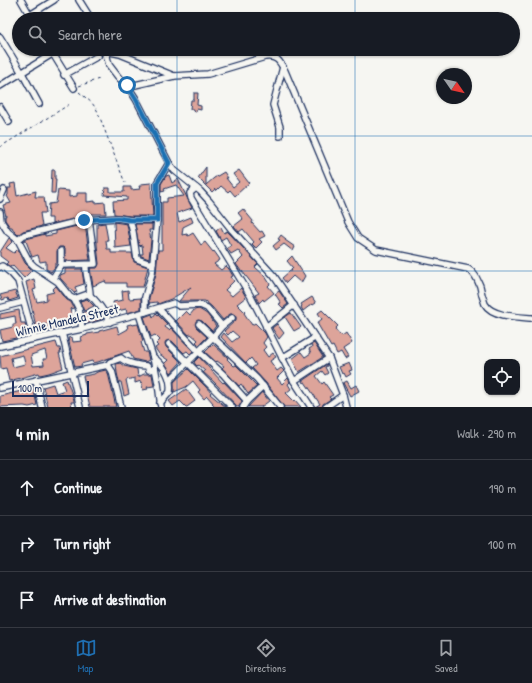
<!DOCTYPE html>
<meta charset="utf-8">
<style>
body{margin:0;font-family:"Patrick Hand",sans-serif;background:#242831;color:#f1f3f6}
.controls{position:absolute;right:12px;bottom:12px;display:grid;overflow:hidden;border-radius:8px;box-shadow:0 1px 3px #0004}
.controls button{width:36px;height:36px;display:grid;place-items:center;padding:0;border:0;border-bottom:1px solid #363941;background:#171b24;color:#f1f3f6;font:20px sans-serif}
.compass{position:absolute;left:436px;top:68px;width:36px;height:36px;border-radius:50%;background:#171b24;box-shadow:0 1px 3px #0004;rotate:124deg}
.scale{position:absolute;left:12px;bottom:10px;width:77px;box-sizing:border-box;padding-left:4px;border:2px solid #1b2f5e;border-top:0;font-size:11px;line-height:14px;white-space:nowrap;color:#1b2f5e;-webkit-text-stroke:3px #f6f6f2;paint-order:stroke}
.stop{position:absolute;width:12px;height:12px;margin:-9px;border:3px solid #1f6fb2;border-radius:50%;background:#fff}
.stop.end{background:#1f6fb2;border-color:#fff;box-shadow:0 1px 4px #0008}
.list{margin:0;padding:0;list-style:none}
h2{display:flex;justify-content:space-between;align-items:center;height:52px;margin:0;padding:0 16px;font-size:17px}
h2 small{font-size:13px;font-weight:400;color:#9ea1a6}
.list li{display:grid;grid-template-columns:26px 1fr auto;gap:12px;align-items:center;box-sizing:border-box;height:56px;padding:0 16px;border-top:1px solid #363941}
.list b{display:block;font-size:15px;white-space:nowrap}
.list em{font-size:13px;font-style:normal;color:#9ea1a6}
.icon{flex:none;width:22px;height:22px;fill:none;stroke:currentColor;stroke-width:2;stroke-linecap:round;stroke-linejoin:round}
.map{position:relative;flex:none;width:532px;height:407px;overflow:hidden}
.search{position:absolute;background:#171b24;box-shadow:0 1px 3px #0004;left:12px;right:12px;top:12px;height:44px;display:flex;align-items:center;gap:10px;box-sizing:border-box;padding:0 14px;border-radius:22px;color:#9ea1a6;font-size:15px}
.sheet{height:220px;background:#171b24}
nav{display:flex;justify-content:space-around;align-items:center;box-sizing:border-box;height:56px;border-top:1px solid #363941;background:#171b24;font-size:11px;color:#9ea1a6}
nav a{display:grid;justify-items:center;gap:2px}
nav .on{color:#1f6fb2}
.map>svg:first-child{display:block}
.building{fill:#dda49a;stroke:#1b2f5e;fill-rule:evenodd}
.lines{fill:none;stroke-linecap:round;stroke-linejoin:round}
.street-casing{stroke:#1b2f5e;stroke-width:8}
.path{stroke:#1b2f5e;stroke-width:1;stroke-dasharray:3 3;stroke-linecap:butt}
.street{stroke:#f6f6f2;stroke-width:5.5}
.route{stroke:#1f6fb2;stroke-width:5}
.grid{fill:none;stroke:#1f6fb2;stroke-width:1;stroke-opacity:0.55}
.labels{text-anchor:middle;stroke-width:4;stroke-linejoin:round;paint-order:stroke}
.street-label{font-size:13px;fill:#1b2f5e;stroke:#f6f6f2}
</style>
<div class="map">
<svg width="532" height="407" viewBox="0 0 532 407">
<rect width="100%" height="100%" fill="#f6f6f2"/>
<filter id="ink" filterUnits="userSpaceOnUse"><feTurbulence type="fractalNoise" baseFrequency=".025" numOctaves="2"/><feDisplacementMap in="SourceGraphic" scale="8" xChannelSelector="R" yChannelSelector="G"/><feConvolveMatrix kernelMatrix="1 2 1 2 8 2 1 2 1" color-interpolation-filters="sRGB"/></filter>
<g filter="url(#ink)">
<g class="building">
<path d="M194,93H198L197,105L201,106V110L197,109L196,112L193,111V109H190L191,100H194Z"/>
<path d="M206,167V185L214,178L224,172L228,178H226L233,187L239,182L233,174L239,170L249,183L235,196L230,190L228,192L221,186L216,191L215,189L212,192L198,178Z"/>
<path d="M52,170H55V179H56L55,193H51Z"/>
<path d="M169,175L172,183L178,179L192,208L177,213L179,222L191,217L193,222L183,227L182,235L187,234L188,236L193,233L201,245L205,242L213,252L214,251L219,258L220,260L214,264L221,270L226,266L229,269L233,276L231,277L234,281L225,290L232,296L241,288L246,297L237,304L245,312L244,313L252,325L255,323L265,333L267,337L263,343L266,347L263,350L268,357L273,353L276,357L270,361L277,371L281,368L284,371L277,378L282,384L288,378L290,382L288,384L291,389L286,393L294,401L295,400L301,407H284L266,383L252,368L256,365L251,358L246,363L221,337L224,333L232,342L239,337L232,331L228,335L224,331L236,320V317L234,314H230L223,320L212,307L205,301H179L191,287L171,299L158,304L157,302L149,303V306V298L156,274L158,250H162V202H167V198L184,196L176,185L164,189L165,191L161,192V184L166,176Z"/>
<path d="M15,183L17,196L36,191L35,197H44L46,213H40L42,226L23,231L18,235L14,231L12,227H10L5,220V216H6L3,205L11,203L7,196L8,195V188H11L10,184Z"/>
<path d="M151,183L153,216H130L114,214L113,201L127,200V197L104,195L105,188H110V192H124V187H131V190L140,189L139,186H142L141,184Z"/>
<path d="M58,190L69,191V197L77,196V193H87V202L95,201V203L105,202L106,214H88L87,216L52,224V218H48L49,204L56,203Z"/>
<path d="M243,209L253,221L252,223L260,232L262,231L265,236L259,239L262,242L256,248L252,244L254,242L243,229L239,232L234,226L243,219L238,213Z"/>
<path d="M114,222L127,224L131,246L115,248Z"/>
<path d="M105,223L108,240H106L107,249H111V253H132L134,262L148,267L143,287H126V283H106L105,281L93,286L90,268H97L99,264L97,245V224Z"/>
<path d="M85,224L90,260L65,261V249L63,247H59L57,251V264H55V267L51,272L46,269V261L40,262L38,255L32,257L26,241H23L26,239L45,234V236L56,234V231Z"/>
<path d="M135,224H152V230H149L151,240L149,259L141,256L140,254H143L142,245L139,246Z"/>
<path d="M221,227L224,233L227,231L231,235L258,264L255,267L265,276L270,284L268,286L274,293L264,301L263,299L259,303L255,295L259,293L242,271H241L236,264L243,257L238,250L231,254L227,248L231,246L226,237L221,240L216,231Z"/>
<path d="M281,235L286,239L285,240L295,247L293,251L284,244L276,250L273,246L280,240L278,239Z"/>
<path d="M9,238L13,241L6,248L14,253L18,249L25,263L32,270L24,278L12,265L11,267L6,264L8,262L0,256V252Z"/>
<path d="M292,256L305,276L301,283L293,276L286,283L282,278L290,271H292L291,270L293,268L287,261Z"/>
<path d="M65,269H82L84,284L75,287L77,292L74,293L75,294L60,278V275L65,273Z"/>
<path d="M34,279L36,289L33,290L37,302L47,300L46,294L54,292L52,290L56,286L67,300L71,302L74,308L70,309L73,319L65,321L66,327H63V329L47,330L46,324L36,327L26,282Z"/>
<path d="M128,290L129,299L141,298V309L127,313L126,309L110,313L107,309L114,306L113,302L123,300L122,291Z"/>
<path d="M15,291L18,298L9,301L8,298L2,300L0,295Z"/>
<path d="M279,291L288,304L283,308L279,304L281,303L275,294Z"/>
<path d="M312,297L316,303L313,305L312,304L303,311L301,307L302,306L301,304Z"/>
<path d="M87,299L94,306L84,311L80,301Z"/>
<path d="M199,309L207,314L216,326L212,331L202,321L198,320L196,321V327L207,337L199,345L196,342L198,340L191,334L189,335L176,321L186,311L190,315L194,310Z"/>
<path d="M19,310L21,323H25L26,327L22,328L25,336L2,341L0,330L13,327V324H16L15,316L0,319V314Z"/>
<path d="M322,310L338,326L335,329L340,335L341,334L342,336L346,333L352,343L343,349L348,357L345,359L341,352L337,354L333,346L331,347L317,323L322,319L318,313Z"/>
<path d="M87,311L90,318L100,314L103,319L86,324L84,312Z"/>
<path d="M156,313L167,324L165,327L169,330L171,328L193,351L190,354L187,351L184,353L172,341H166L165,343L166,347L181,362L171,373L165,363L168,360L159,354L155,348L158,346L156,344L160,340L155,335L151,337L144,317L152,314L153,317Z"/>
<path d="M291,313L301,327L294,331L285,317Z"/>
<path d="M131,324L132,325L138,324L143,341L141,342L144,352H147L149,360L145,362L133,359L129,351L98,362L93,363L92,361L81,364L82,366L75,367L68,338L72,337L73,342L82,341L81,337L87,335V334L99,332V331L117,326L119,334L128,329L127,325Z"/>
<path d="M277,324L284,333L279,339L272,328Z"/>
<path d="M56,342L58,348H60L61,353H59L63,368L49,373L40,375L39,373L9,381L6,368L1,369L0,356ZM45,350L47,359H43L44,365L33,366L31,355ZM23,355L25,364L13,367L11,358Z"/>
<path d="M314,343L323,357L299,372L292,359L301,352L305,357L311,353L309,349L312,347L311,345Z"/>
<path d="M213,344L228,358L227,359L234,366L236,365L257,386L248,394L241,384L239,386L222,368L224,366L217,361L216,362L205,352Z"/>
<path d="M199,357L223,383L224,382L242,401L239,407H236L235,404L214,382L203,372L205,371L198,365L197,366L195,364L194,362Z"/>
<path d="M120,363L124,366L137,369L138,377L144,374H152L154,386L147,387L148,389L143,390L141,381L135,383V378L126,380L129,394L124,396L121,382H119L117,373L116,364Z"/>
<path d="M349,363L352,370L349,371L351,374L346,377L344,373L342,374L339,367Z"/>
<path d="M327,364V366L325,367L328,373L325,375L322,371L316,376L322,384L324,382L333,395L329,397L331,399L323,404L322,407H315L320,404L305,382L303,383L302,381Z"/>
<path d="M188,369L206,387L211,393L210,394L226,407H215L212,404L213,403L207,396L204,399L198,392L200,390L193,381L186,387L174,392V382Z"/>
<path d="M106,370L108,373L116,407H90L83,376L94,374L97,372Z"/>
<path d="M67,380L74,400V402H71L72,407H48L43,387L53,384L56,393L65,390L62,382Z"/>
<path d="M347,381L351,388L356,385L359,391L350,396L343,383Z"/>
<path d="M31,386V387H33L37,405L29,407L24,406L0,407V396L26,390V387Z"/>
<path d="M186,389L195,401L187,407H186L180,401L173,406L169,401Z"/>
<path d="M262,392L269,401L261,407H248Z"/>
</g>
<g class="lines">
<g class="street-casing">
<g id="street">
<path d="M21,0L32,19"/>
<path d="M79,0L91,19"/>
<path d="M30,15L54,0"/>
<path d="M0,37L22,73L39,104"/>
<path d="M50,49L74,88"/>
<path d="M105,49L109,65L119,78L127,85H135L174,76L208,74L265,57C277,55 280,62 285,71L348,222L358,238L376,250L468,269C475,273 477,279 480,286C481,292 483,299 485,304C492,317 520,317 532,318"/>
<path d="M106,51L120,54L174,76"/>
<path d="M64,75L98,56"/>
<path d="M127,85L136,99L169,163L174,170L200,191L209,201L232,230L274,276L329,358L343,395L346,407"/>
<path d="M0,86L52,54"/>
<path d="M0,107L9,122"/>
<path d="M280,136V127L273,105L283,67"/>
<path d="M196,188L190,193L191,198L250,295L294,381L311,407"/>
<path d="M0,199L4,190"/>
<path d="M0,212L1,221L8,232L18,240L29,261L34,266L58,282L70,297L74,299L79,309L82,329"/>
<path d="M130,220L133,232L137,259L148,263H153"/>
<path d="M18,240L24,235L84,220L118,218L130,220H157"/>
<path d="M61,265L95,264L89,219"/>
<path d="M86,265C85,275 90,285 90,295"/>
<path d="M0,267L2,266L11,273L18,281L34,339"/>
<path d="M53,278L61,265V251"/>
<path d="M74,299L88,294C98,301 104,312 110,322"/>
<path d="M0,308L23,302"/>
<path d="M159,309L199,352L223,374L247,401"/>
<path d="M145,312L174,303L179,306L200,305L207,308L222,326"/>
<path d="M139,314L153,357L158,383L161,407"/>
<path d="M199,324L257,379L280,407"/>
<path d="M266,327L294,305"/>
<path d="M58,334L62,333L80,407"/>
<path d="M169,344L232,407"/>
<path d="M0,346L82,329L145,312V297L152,273L157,220V183L169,163"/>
<path d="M153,357C164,365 172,378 170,392L160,403"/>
<path d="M282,358L316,337"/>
<path d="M108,365L110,362L121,358C126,363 140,366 147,366L149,370L155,369"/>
<path d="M36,380L42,407"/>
<path d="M170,380L213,337L222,326L232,318"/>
<path d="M294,381L329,358"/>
<path d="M0,388L108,365L112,371L121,407"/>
<path d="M243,407L247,401L263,386"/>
<path d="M326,407L343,395"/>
</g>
</g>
<g class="path">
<path d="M79,86L99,79"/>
<path d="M79,92L92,103L97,110L125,183"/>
<path d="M0,147L70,104"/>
</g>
<use href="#street" class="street"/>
</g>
</g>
<g class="lines" filter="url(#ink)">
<path class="route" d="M84,220L118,218L130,220H157V183L169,163L136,99L127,85"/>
</g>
<path class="grid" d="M177,0V19M355,0V19M177,49V407M355,49V407M0,136H532M0,271H532"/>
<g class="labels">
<g class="street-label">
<text transform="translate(67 320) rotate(-13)" y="5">Winnie Mandela Street</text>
</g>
</g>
</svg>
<div class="controls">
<button><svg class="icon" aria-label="locate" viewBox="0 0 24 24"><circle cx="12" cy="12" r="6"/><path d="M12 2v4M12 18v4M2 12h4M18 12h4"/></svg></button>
</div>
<svg class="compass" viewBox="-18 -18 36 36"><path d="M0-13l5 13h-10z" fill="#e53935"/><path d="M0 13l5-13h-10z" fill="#9ea1a6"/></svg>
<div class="scale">100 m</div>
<div class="stop" style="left:127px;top:85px"></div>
<div class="stop end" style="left:84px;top:220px"></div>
<div class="search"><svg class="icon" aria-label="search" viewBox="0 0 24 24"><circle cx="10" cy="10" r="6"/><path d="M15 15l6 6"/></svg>Search here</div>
</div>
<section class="sheet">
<h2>4 min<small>Walk · 290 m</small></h2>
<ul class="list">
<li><svg class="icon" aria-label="ahead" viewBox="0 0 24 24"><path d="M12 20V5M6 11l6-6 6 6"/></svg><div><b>Continue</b></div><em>190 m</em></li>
<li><svg class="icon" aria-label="right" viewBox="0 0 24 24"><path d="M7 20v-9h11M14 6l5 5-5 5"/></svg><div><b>Turn right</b></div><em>100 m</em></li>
<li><svg class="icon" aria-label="arrive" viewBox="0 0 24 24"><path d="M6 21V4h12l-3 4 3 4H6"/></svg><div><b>Arrive at destination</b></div></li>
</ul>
</section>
<nav>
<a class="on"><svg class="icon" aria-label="map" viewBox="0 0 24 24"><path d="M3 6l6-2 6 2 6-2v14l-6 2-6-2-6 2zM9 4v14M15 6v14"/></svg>Map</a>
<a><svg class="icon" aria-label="directions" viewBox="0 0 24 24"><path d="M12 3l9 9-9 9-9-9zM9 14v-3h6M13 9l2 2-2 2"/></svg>Directions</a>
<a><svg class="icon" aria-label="saved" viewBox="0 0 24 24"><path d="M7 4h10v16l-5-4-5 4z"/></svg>Saved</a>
</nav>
